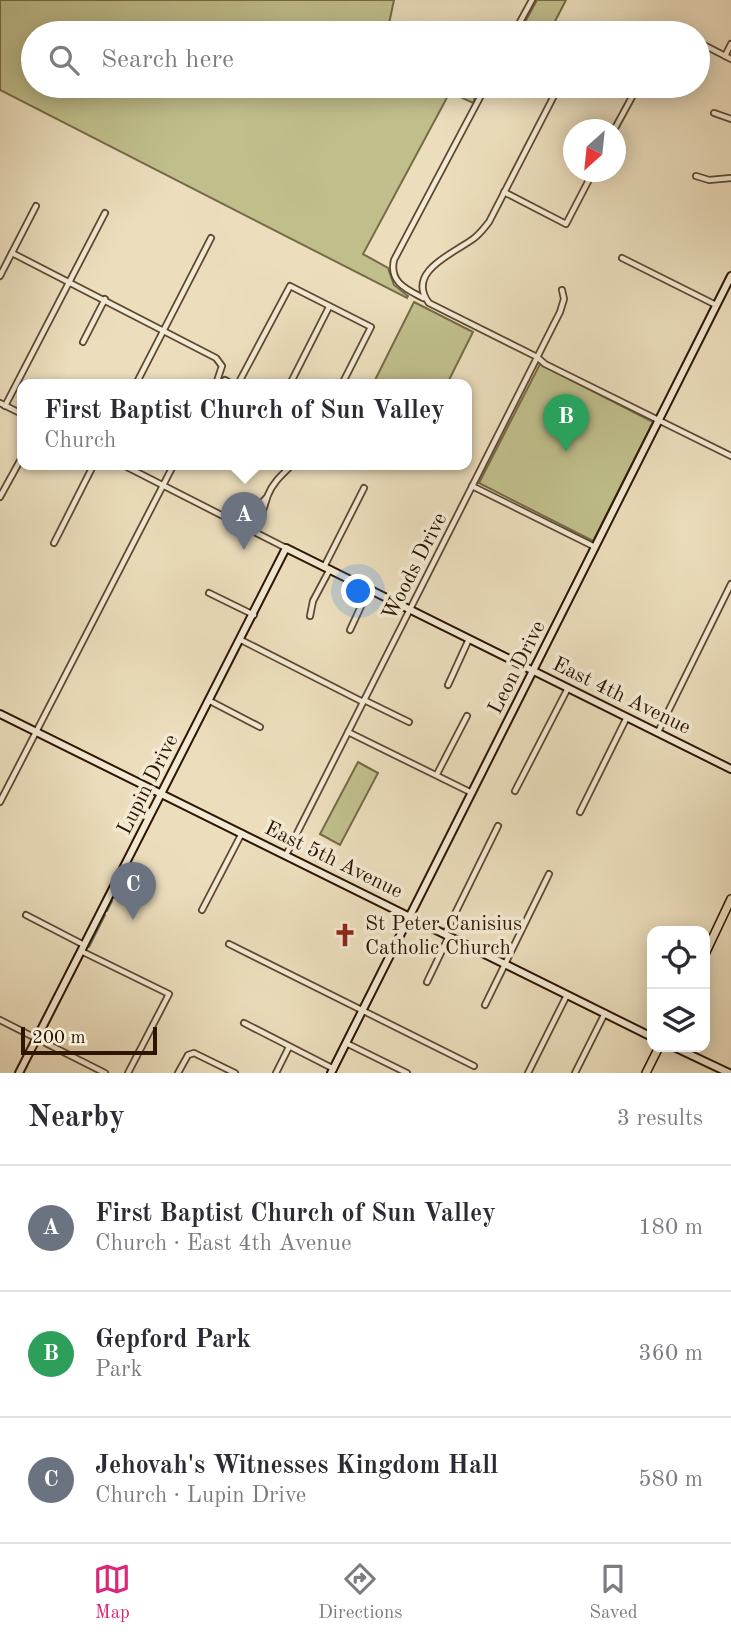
<!DOCTYPE html>
<meta charset="utf-8">
<style>
body{margin:0;font-family:"Old Standard TT",serif;background:#f7f7f7;color:#2b2b33}
.controls{position:absolute;right:21px;bottom:21px;display:grid;overflow:hidden;border-radius:14px;box-shadow:0 4px 18px #0003}
.controls button{width:63px;height:63px;display:grid;place-items:center;padding:0;border:0;border-bottom:2px solid #e1e1e2;background:#fff;color:#2b2b33;font:35px sans-serif}
.compass{position:absolute;left:563px;top:119px;width:63px;height:63px;border-radius:50%;background:#fff;box-shadow:0 4px 18px #0003;rotate:207deg}
.scale{position:absolute;left:21px;bottom:18px;width:136px;box-sizing:border-box;padding-left:7px;border:4px solid #2d1502;border-top:0;font-size:19px;line-height:24px;white-space:nowrap;color:#2d1502;-webkit-text-stroke:5px #f3ead4;paint-order:stroke}
.you{position:absolute;left:359px;top:592px;width:24px;height:24px;margin:-18px;border:5px solid #fff;border-radius:50%;background:#1a73e8;box-shadow:0 0 0 10px #1a73e833}
.badge{display:grid;place-items:center;width:46px;height:46px;border-radius:50%;background:#db2777;color:#fff;font-size:23px;font-weight:700}
.pin{position:absolute;translate:-50% -58px;filter:drop-shadow(0 2px 4px #0008)}
.pin::after{content:'';position:absolute;top:37px;width:24px;height:21px;background:inherit;clip-path:polygon(0 0,100% 0,50% 100%)}
.popup{position:absolute;left:17px;top:379px;width:455px;height:91px;box-sizing:border-box;display:grid;place-content:center;border-radius:14px;background:#fff;filter:drop-shadow(0 2px 5px #0005);font-size:23px;white-space:nowrap;color:#7c7c81}
.popup b{font-size:26px;color:#2b2b33}
.popup::after{content:'';position:absolute;left:50%;top:100%;margin-left:-14px;border:14px solid transparent;border-top-color:#fff}
.list{margin:0;padding:0;list-style:none}
h2{display:flex;justify-content:space-between;align-items:center;height:91px;margin:0;padding:0 28px;font-size:30px}
h2 small{font-size:23px;font-weight:400;color:#7c7c81}
.list li{display:grid;grid-template-columns:46px 1fr auto;gap:21px;align-items:center;box-sizing:border-box;height:126px;padding:0 28px;border-top:2px solid #e1e1e2}
.list b{display:block;font-size:26px;white-space:nowrap}
.list p{margin:0;font-size:23px;white-space:nowrap;color:#7c7c81}
.list em{font-size:23px;font-style:normal;color:#7c7c81}
.icon{flex:none;width:38px;height:38px;fill:none;stroke:currentColor;stroke-width:2;stroke-linecap:round;stroke-linejoin:round}
.map{position:relative;flex:none;width:731px;height:1073px;overflow:hidden}
.search{position:absolute;background:#fff;box-shadow:0 4px 18px #0003;left:21px;right:21px;top:21px;height:77px;display:flex;align-items:center;gap:18px;box-sizing:border-box;padding:0 24px;border-radius:38px;color:#7c7c81;font-size:26px}
.sheet{height:469px;background:#fff}
nav{display:flex;justify-content:space-around;align-items:center;box-sizing:border-box;height:98px;border-top:2px solid #e1e1e2;background:#fff;font-size:19px;color:#7c7c81}
nav a{display:grid;justify-items:center;gap:4px}
nav .on{color:#db2777}
.map>svg:first-child{display:block}
.green{fill:#c0bf8c;stroke:#766a47;stroke-width:2}
.lines{fill:none;stroke-linecap:round;stroke-linejoin:round}
.stream{stroke:#6e796f;stroke-width:2}
.street-casing{stroke:#5d4731;stroke-width:8}
.secondary-casing{stroke:#2d1502;stroke-width:10}
.primary-casing{stroke:#2d1502;stroke-width:10}
.street{stroke:#f3ead4;stroke-width:4.5}
.secondary{stroke:#f3ead4;stroke-width:6}
.primary{stroke:#ecdebd;stroke-width:7}
.labels{text-anchor:middle;stroke-width:7;stroke-linejoin:round;paint-order:stroke}
.street-label{font-size:21px;fill:#2d1502;stroke:#f3ead4}
.poi-label{font-size:21px;fill:#2d1502;stroke:#f3ead4;text-anchor:start}
</style>
<div class="map">
<svg width="731" height="1073" viewBox="0 0 731 1073">
<rect width="100%" height="100%" fill="#ecdebd"/>
<filter id="stains"><feTurbulence type="fractalNoise" baseFrequency=".00286" numOctaves="4"/><feColorMatrix values="0 0 0 0 .2 0 0 0 0 .09 0 0 0 0 .02 0 0 0 .5 -.17"/></filter>
<radialGradient id="worn" r=".72"><stop offset=".6" stop-color="#630" stop-opacity="0"/><stop offset="1" stop-color="#630" stop-opacity=".3"/></radialGradient>
<g class="green">
<path d="M0,0H394L387,33H33V86H452L475,98L473,103L450,92L363,254L388,268L394,285L408,296L407,298L0,90Z"/>
<path d="M537,0H566L549,33H519Z"/>
<path d="M414,302L473,332L447,384H373Z"/>
<path d="M540,364L653,422L593,541L479,483Z"/>
<path d="M358,762L378,773L340,845L320,834Z"/>
</g>
<g class="lines">
<g class="stream">
<path d="M114,898L116,894"/>
<path d="M107,911L112,901"/>
<path d="M89,947L105,915"/>
</g>
<g class="street-casing">
<g id="street">
<path d="M434,27L440,33"/>
<path d="M514,33L532,0"/>
<path d="M660,33H663"/>
<path d="M698,42L731,59"/>
<path d="M725,56L731,44"/>
<path d="M559,86L489,222C484,228 480,234 473,239C454,253 405,272 429,303L537,357L545,364L731,456"/>
<path d="M714,113L731,119"/>
<path d="M614,130L638,86"/>
<path d="M696,176L709,180L731,178"/>
<path d="M504,192L566,224L593,172"/>
<path d="M12,253L216,358L222,366L216,384"/>
<path d="M622,258L716,305"/>
<path d="M0,276L36,206"/>
<path d="M423,298C406,289 389,282 394,260L486,86"/>
<path d="M83,342L105,299"/>
<path d="M225,380L232,384"/>
<path d="M136,384L211,238"/>
<path d="M238,384L290,286L371,327L342,384"/>
<path d="M290,384L329,307"/>
<path d="M0,403L22,414"/>
<path d="M5,406L105,213"/>
<path d="M121,464L286,548"/>
<path d="M472,486L595,547"/>
<path d="M0,497L22,457"/>
<path d="M251,529C251,517 257,507 266,498"/>
<path d="M251,530C262,520 263,509 268,495C273,482 283,474 293,464"/>
<path d="M54,543L94,464"/>
<path d="M324,567L364,488"/>
<path d="M209,593L254,615"/>
<path d="M310,616L313,601L330,569"/>
<path d="M350,630L369,589"/>
<path d="M241,640L363,702"/>
<path d="M448,685L469,639"/>
<path d="M364,700L409,722"/>
<path d="M210,701L260,727"/>
<path d="M348,732L472,793"/>
<path d="M658,732L731,584"/>
<path d="M437,774L467,716"/>
<path d="M515,791L568,688"/>
<path d="M0,802L174,464"/>
<path d="M580,812L627,717"/>
<path d="M286,855L560,312L564,299L562,290"/>
<path d="M202,910L242,833"/>
<path d="M26,915L84,945"/>
<path d="M445,934L498,826"/>
<path d="M229,944L474,1066"/>
<path d="M81,951L169,994L128,1073"/>
<path d="M427,982L449,936"/>
<path d="M485,1005L549,874"/>
<path d="M0,1020L105,1073"/>
<path d="M244,1023L334,1069"/>
<path d="M346,1043L407,1073"/>
<path d="M178,1073L188,1055L194,1053L235,1073"/>
<path d="M276,1073L289,1047"/>
<path d="M528,1073L567,995"/>
<path d="M575,1073L605,1013"/>
</g>
</g>
<g class="secondary-casing">
<g id="secondary">
<path d="M0,714L652,1037"/>
<path d="M674,1047L729,1073"/>
<path d="M19,1073L286,548L731,769"/>
<path d="M331,1073L731,276"/>
</g>
</g>
<g class="primary-casing">
<g id="primary">
<path d="M705,954L731,899"/>
<path d="M646,1073L659,1047"/>
</g>
</g>
<use href="#street" class="street"/>
<use href="#secondary" class="secondary"/>
<use href="#primary" class="primary"/>
</g>
<defs>
<g id="church-bare" transform="scale(1.89)"><path d="M-1.2-6h2.4v3.5h3.3v2.4h-3.3V6h-2.4V-.1h-3.3v-2.4h3.3Z" fill="#8f2418" stroke="#f3ead4" stroke-width="2.5" paint-order="stroke"/></g>
</defs>
<g fill-rule="evenodd">
<use href="#church-bare" x="345" y="935"/>
</g>
<g class="labels">
<g class="street-label">
<text transform="translate(414 566) rotate(-63)" y="7">Woods Drive</text>
<text transform="translate(516 667) rotate(-63)" y="7">Leon Drive</text>
<text transform="translate(622 695) rotate(26)" y="7">East 4th Avenue</text>
<text transform="translate(147 784) rotate(-63)" y="7">Lupin Drive</text>
<text transform="translate(334 859) rotate(26)" y="7">East 5th Avenue</text>
</g>
<g class="poi-label">
<text x="365" y="930">St Peter Canisius<tspan x="365" dy="24">Catholic Church</tspan></text>
</g>
</g>
<rect width="100%" height="100%" filter="url(#stains)"/>
<rect width="100%" height="100%" fill="url(#worn)"/>
</svg>
<div class="controls">
<button><svg class="icon" aria-label="locate" viewBox="0 0 24 24"><circle cx="12" cy="12" r="6"/><path d="M12 2v4M12 18v4M2 12h4M18 12h4"/></svg></button>
<button><svg class="icon" aria-label="layers" viewBox="0 0 24 24"><path d="M12 4l9 5-9 5-9-5zM3 14l9 5 9-5"/></svg></button>
</div>
<svg class="compass" viewBox="-18 -18 36 36"><path d="M0-13l5 13h-10z" fill="#e53935"/><path d="M0 13l5-13h-10z" fill="#7c7c81"/></svg>
<div class="scale">200 m</div>
<div class="you"></div>
<div class="pin badge" style="left:244px;top:550px;background:#6b7280">A</div>
<div class="popup"><b>First Baptist Church of Sun Valley</b>Church</div>
<div class="pin badge" style="left:566px;top:452px;background:#2e9e5b">B</div>
<div class="pin badge" style="left:133px;top:920px;background:#6b7280">C</div>
<div class="search"><svg class="icon" aria-label="search" viewBox="0 0 24 24"><circle cx="10" cy="10" r="6"/><path d="M15 15l6 6"/></svg>Search here</div>
</div>
<section class="sheet">
<h2>Nearby<small>3 results</small></h2>
<ul class="list">
<li><span class="badge" style="background:#6b7280">A</span><div><b>First Baptist Church of Sun Valley</b><p>Church · East 4th Avenue</p></div><em>180 m</em></li>
<li><span class="badge" style="background:#2e9e5b">B</span><div><b>Gepford Park</b><p>Park</p></div><em>360 m</em></li>
<li><span class="badge" style="background:#6b7280">C</span><div><b>Jehovah's Witnesses Kingdom Hall</b><p>Church · Lupin Drive</p></div><em>580 m</em></li>
</ul>
</section>
<nav>
<a class="on"><svg class="icon" aria-label="map" viewBox="0 0 24 24"><path d="M3 6l6-2 6 2 6-2v14l-6 2-6-2-6 2zM9 4v14M15 6v14"/></svg>Map</a>
<a><svg class="icon" aria-label="directions" viewBox="0 0 24 24"><path d="M12 3l9 9-9 9-9-9zM9 14v-3h6M13 9l2 2-2 2"/></svg>Directions</a>
<a><svg class="icon" aria-label="saved" viewBox="0 0 24 24"><path d="M7 4h10v16l-5-4-5 4z"/></svg>Saved</a>
</nav>
